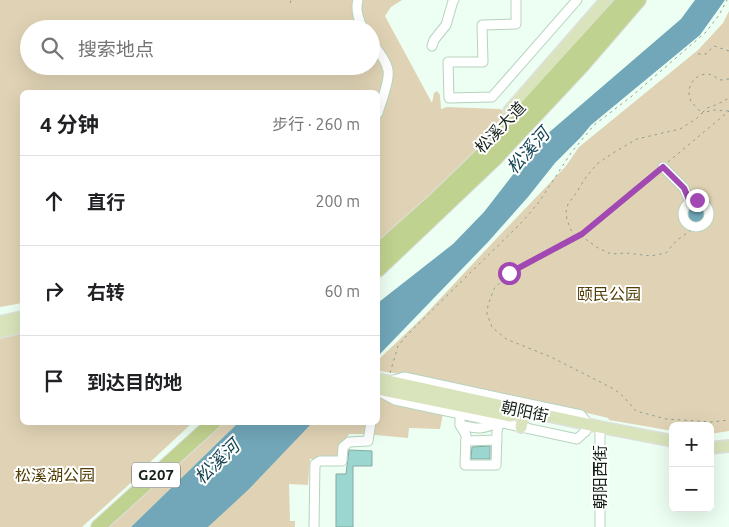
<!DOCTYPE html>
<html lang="zh">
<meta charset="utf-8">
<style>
body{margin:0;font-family:Ubuntu,"Noto Sans SC",sans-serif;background:#f6f6f6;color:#202124}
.controls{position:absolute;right:15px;bottom:15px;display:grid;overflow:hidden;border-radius:8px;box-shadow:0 5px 20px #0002}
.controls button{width:45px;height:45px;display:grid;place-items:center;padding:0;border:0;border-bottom:1px solid #e0e0e0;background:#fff;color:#202124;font:25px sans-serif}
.stop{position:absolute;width:15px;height:15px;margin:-11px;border:4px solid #a148b3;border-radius:50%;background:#fff}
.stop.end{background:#a148b3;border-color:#fff;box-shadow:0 1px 5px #0008}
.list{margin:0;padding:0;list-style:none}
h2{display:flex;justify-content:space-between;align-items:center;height:65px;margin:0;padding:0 20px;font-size:21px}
h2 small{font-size:16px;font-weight:400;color:#757577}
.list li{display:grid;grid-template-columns:32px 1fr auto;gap:15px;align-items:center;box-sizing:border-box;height:90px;padding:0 20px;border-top:1px solid #e0e0e0}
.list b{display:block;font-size:19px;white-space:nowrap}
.list em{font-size:16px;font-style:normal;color:#757577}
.icon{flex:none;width:28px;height:28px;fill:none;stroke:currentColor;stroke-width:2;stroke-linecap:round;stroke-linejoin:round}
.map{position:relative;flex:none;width:729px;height:527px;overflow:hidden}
.search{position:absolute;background:#fff;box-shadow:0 5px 20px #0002;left:20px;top:20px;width:360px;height:55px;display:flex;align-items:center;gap:12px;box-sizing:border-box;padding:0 18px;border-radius:28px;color:#757577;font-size:19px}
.panel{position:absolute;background:#fff;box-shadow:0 5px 20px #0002;left:20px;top:90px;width:360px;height:335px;border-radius:8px}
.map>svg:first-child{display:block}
.green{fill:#e0d3b5;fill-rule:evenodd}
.water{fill:#71a7b9}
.building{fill:#9bd7d0;stroke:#83a9a4}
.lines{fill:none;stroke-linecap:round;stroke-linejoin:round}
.minor-casing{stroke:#b6d3be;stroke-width:11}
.major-casing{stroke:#dee0df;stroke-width:14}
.highway-casing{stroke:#dee0df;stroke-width:16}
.path{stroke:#8e9d92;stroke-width:1;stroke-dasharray:2.5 4;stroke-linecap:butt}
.minor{stroke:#fff;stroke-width:9}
.major{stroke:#d9e4bc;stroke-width:11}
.highway{stroke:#c0d28f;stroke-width:14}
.route{stroke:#a148b3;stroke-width:6}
.labels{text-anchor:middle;stroke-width:4;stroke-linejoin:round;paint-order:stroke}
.shield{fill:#fff;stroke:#5b635d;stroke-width:1}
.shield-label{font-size:15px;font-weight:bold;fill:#152018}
.street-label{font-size:16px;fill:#152018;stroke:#fff}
.park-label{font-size:16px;fill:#523e05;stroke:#fff}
.water-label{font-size:18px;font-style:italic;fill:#164654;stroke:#fff}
</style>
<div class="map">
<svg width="729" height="527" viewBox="0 0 729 527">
<rect width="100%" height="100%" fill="#edfff2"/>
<g class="green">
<path d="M0,0H402L391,7L385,16L432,103L434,93L437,91L440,95L441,109L447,107L500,109L517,121L378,253V92H22V303L0,307ZM29,29H371V66H29Z"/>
<path d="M729,11V431L710,434V426H673V431L609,420L608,418L579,411L402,374L378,371V360L423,317L496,239L566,166L579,147L698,50L723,23Z"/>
<path d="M22,333V422L192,423L147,465L134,480L82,527H0V338Z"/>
<path d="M378,397L443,414L440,429L409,428L408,438L365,434H349L339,448L338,458L310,459L308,485L289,484L290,521H295V527H201L303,423L378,422Z"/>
<path d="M224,423H238L131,527H106L163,479Z"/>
</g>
<g class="water">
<path d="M695,0H725L700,35L591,125L581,137L555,163L528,197L488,242L378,356V301L379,302L453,244L484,212L539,141L681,19Z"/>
<circle cx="696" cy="214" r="11"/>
<path d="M238,423H312L248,490L208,527H131Z"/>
</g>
<g class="building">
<path d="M490,446V459H471L472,447Z"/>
<path d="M349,450L372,451V466H353V527H336V474H346Z"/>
</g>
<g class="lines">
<g class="minor-casing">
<g id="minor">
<path d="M358,0C355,10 359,20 363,29"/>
<path d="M516,0V24L482,25L483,62H448L449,98L492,97L577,0"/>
<path d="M371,42C377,49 386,60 388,70C390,80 381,102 378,113"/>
<path d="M432,46L434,40L446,25L453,1L454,0"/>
<path d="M663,167L684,188L690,202"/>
<circle cx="696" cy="214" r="13"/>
<path d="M390,381L404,377L581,415L588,424"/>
<path d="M380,392L395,400L577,439L586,431"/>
<path d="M460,408V425L466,435L465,465H496L497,432L499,422"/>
<path d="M460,425C478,429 482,430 499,422"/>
<path d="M466,441L497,440"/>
<path d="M314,527L315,464L320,461H342L343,447L349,442L368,441L371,422"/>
<path d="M600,527V427"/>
</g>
</g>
<g class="major-casing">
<g id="major">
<path d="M517,119L509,111L606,0"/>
<path d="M0,322L22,317"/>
<path d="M0,332L22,327"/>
<path d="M378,379L600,427L673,441"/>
<path d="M378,389L511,416"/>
<path d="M521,427L523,418"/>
<path d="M710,448L729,446"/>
</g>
</g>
<g class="highway-casing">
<g id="highway">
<path d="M378,251L434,201L497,140L624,0"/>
<path d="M378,270L495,159L582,66L639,0"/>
<path d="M98,527L214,422"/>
</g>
</g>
<g class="path">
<path d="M290,3L291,0"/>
<path d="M698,54H706L714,46L729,51"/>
<path d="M729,79C726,79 724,80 721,80C716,79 714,74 706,74C693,75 685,89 691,101C694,105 698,109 702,113L707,108L718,104L729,98"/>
<path d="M668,162L729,111"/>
<path d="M658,171L582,233L509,273L494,289L488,305L487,314L492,327L506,339L551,357L614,389L624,397L636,411L666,419L712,422L729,420"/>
<path d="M582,234L584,238L598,248L611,254L626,253L651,256L666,253L676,241L695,227"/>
<path d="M574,237L567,220L566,212L568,204L577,192L586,177L597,164L613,153L637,139L680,129L696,119L702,113L714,110L729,111"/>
<path d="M390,373L398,346L408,334L522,222L539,202L571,153L594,125L632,96L706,32L719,15L727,0"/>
</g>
<use href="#minor" class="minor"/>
<use href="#major" class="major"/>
<use href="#highway" class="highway"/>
</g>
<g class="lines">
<path class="route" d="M509,273L582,234L663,167L684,188L690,202L697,200"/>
</g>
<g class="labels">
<rect class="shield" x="132" y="462.5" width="48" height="25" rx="4"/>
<g class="shield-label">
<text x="156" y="480">G207</text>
</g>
<g class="street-label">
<text transform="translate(500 127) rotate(-46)" y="6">松溪大道</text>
<text transform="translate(525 411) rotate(12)" y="6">朝阳街</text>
<text transform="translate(600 477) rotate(-90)" y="6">朝阳西街</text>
</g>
<g class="park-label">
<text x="609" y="300">颐民公园</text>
<text x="55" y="481">松溪湖公园</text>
</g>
<g class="water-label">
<text transform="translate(528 151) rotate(-48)" y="6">松溪河</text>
<text transform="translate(217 462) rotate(-44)" y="6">松溪河</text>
</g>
</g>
</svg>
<div class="controls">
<button>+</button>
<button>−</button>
</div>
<div class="stop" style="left:509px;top:273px"></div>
<div class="stop end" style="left:697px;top:200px"></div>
<div class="search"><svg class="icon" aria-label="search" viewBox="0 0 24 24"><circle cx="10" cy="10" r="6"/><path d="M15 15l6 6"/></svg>搜索地点</div>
<section class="panel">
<h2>4 分钟<small>步行 · 260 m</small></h2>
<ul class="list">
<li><svg class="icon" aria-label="ahead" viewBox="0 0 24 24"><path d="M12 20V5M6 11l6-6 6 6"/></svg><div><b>直行</b></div><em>200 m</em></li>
<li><svg class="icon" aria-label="right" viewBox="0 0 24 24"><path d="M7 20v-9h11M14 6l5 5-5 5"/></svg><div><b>右转</b></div><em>60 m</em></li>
<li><svg class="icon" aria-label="arrive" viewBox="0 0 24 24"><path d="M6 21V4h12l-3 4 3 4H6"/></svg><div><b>到达目的地</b></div></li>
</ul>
</section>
</div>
